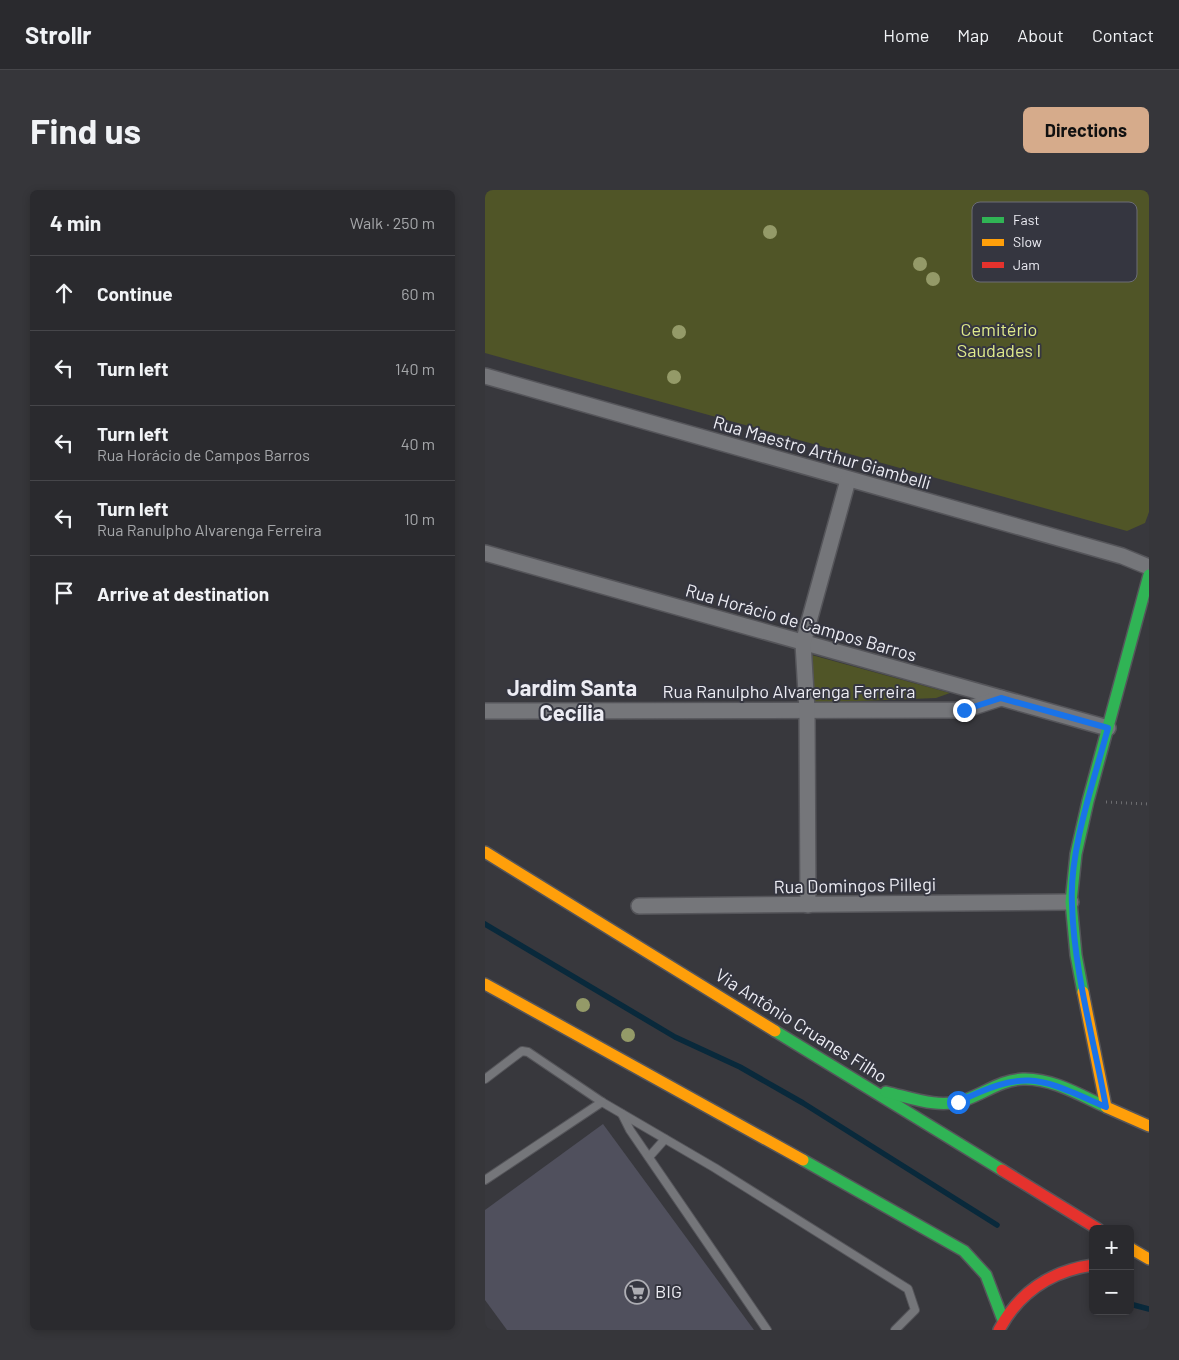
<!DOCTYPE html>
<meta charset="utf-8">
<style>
body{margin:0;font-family:Barlow,sans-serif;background:#36363a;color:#f1f3f6}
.controls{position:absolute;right:15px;bottom:15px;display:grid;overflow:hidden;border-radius:8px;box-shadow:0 2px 8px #0003}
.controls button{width:45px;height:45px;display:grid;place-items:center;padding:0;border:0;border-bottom:1px solid #46464a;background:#2a2a2e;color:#f1f3f6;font:25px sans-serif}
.stop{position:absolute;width:15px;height:15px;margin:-11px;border:4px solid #1a73e8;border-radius:50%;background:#fff}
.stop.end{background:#1a73e8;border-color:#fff;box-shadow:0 1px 5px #0008}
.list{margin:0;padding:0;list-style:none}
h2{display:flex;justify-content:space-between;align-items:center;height:65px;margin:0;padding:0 20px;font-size:21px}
h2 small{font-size:16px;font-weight:400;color:#a5a7aa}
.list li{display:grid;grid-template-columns:32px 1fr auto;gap:15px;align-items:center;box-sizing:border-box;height:75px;padding:0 20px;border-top:1px solid #46464a}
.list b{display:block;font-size:19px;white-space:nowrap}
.list p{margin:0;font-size:16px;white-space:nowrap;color:#a5a7aa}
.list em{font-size:16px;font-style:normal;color:#a5a7aa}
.icon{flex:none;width:28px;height:28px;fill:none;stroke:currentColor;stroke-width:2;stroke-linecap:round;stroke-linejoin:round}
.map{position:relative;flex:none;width:664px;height:1140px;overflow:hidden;border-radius:8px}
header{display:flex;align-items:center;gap:30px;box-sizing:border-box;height:70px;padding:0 25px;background:#2a2a2e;border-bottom:1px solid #46464a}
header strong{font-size:24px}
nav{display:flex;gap:28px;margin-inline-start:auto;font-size:18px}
.intro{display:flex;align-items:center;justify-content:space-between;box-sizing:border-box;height:120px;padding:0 30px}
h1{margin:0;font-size:35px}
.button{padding:12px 22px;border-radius:8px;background:#d6ab8b;color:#111;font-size:18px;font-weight:700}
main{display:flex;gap:30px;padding:0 30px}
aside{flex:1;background:#2a2a2e;border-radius:8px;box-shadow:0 2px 8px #0003}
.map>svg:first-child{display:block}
.green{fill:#505527}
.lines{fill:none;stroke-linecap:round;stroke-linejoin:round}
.stream{stroke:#09293b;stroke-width:5.5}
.building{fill:#50505d}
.lane-casing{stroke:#55555a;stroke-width:10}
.street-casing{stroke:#55555a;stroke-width:18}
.fast-casing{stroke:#55555a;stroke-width:14}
.slow-casing{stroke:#55555a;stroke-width:14}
.jam-casing{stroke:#55555a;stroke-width:14}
.path{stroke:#6e6e71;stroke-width:3;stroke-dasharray:1 4;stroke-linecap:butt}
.lane{stroke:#75767a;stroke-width:8}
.street{stroke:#75767a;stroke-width:15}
.fast{stroke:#30b455;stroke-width:11}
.slow{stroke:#ff9f0a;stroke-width:11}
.jam{stroke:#e5322d;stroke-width:11}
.tree{fill:#949a68}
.route{stroke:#1a73e8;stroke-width:6}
.labels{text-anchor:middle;stroke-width:4;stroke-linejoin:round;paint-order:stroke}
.park-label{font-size:18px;fill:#dfea8b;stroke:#353640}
.street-label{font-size:18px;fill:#ececf3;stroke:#353640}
.poi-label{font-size:18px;fill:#ececf3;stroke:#353640;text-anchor:start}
.district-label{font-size:22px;font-weight:bold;fill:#ececf3;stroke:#353640}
.key{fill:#353640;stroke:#6c6d76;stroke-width:1}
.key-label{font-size:14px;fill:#ececf3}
</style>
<header>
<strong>Strollr</strong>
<nav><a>Home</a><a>Map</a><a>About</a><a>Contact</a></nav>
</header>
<div class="intro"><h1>Find us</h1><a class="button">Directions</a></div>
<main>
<aside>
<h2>4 min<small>Walk · 250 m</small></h2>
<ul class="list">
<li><svg class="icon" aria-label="ahead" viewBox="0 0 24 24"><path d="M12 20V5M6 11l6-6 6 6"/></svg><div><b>Continue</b></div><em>60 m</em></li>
<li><svg class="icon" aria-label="left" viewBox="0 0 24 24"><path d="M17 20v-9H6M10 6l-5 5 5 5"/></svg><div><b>Turn left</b></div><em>140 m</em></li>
<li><svg class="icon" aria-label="left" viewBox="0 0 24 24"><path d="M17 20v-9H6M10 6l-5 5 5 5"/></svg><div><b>Turn left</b><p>Rua Horácio de Campos Barros</p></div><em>40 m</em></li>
<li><svg class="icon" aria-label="left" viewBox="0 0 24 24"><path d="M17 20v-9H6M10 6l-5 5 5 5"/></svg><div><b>Turn left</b><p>Rua Ranulpho Alvarenga Ferreira</p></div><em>10 m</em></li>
<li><svg class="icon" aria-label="arrive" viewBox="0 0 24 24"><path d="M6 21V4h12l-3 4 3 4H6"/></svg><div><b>Arrive at destination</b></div></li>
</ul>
</aside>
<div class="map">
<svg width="664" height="1140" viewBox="0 0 664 1140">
<rect width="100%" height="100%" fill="#38383d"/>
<g class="green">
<path d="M0,0H664V322L660,333L642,341L0,163Z"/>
<path d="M323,464L465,503L451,508L325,513Z"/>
</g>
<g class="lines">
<g class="stream">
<path d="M0,734L190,847L255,877L318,913L512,1035"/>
<path d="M645,1114L664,1119"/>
</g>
</g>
<path class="building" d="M118,934L269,1140H22L0,1110V1020Z"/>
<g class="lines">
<g class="lane-casing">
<g id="lane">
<path d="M0,889L37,861L43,862L117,912L230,978L423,1099L430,1120L410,1140"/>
<path d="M137,924L145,940L282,1140"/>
<path d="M164,967L180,949"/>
<path d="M0,990L117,912"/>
</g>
</g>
<g class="street-casing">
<g id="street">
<path d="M0,186L637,366L664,377"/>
<path d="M0,363L623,538"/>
<path d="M0,521L479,520L516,508"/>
<path d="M323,715L322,520L318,453L363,290"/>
<path d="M154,716L586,712"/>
</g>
</g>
<g class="fast-casing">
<g id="fast">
<path d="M598,802L591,765L586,712L591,664L603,611L664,385"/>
<path d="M290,841L517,980"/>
<path d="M401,902C427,908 454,919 480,910C500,903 516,890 538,889C567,888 595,905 621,917"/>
<path d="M318,970L479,1061L501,1085L518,1130"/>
</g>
</g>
<g class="slow-casing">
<g id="slow">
<path d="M0,662L290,841"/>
<path d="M0,794L318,970"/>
<path d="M598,802L621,917L664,936"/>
<path d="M645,1058L664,1069"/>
</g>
</g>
<g class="jam-casing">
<g id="jam">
<path d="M517,980L613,1039"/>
<path d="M514,1140C534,1102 566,1081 608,1075"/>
</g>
</g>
<path class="path" d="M621,612L664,614"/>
<use href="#lane" class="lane"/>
<use href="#street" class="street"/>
<use href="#fast" class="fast"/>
<use href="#slow" class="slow"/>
<use href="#jam" class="jam"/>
</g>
<g class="tree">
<circle cx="285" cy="42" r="7"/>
<circle cx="435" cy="74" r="7"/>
<circle cx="448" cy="89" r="7"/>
<circle cx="194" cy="142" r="7"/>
<circle cx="189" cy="187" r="7"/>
<circle cx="98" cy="815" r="7"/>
<circle cx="143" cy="845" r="7"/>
</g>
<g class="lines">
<path class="route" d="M473,912C543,878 554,888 621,917C609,850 589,782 587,714C584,660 609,591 623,538L516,508L479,520"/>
</g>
<defs>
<g id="supermarket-ring" transform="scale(1.25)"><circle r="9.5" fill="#353640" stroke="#adadb3" stroke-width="1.5"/><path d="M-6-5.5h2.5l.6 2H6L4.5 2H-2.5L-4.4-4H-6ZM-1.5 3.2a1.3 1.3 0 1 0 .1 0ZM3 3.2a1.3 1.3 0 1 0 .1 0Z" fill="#adadb3"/></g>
</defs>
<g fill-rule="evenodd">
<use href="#supermarket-ring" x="152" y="1102"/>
</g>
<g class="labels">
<g class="park-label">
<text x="514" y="146">Cemitério<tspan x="514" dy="21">Saudades I</tspan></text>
</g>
<g class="street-label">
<text transform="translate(337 263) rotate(16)" y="6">Rua Maestro Arthur Giambelli</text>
<text transform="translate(316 433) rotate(16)" y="6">Rua Horácio de Campos Barros</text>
<text x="304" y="508">Rua Ranulpho Alvarenga Ferreira</text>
<text transform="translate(370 696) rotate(-1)" y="6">Rua Domingos Pillegi</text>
<text transform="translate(316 836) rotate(32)" y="6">Via Antônio Cruanes Filho</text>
</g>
<g class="poi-label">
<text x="170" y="1108">BIG</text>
</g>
<g class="district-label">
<text x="87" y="506">Jardim Santa<tspan x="87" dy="25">Cecília</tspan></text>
</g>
</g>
<rect x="487" y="12" width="165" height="80" rx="8" class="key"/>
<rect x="497" y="27" width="22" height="6" fill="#30b455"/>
<rect x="497" y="49" width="22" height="7" fill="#ff9f0a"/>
<rect x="497" y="72" width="22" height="6" fill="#e5322d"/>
<g class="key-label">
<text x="528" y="35">Fast</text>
<text x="528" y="57">Slow</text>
<text x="528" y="80">Jam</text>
</g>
</svg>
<div class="controls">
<button>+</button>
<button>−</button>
</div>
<div class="stop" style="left:473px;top:912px"></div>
<div class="stop end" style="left:479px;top:520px"></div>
</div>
</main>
